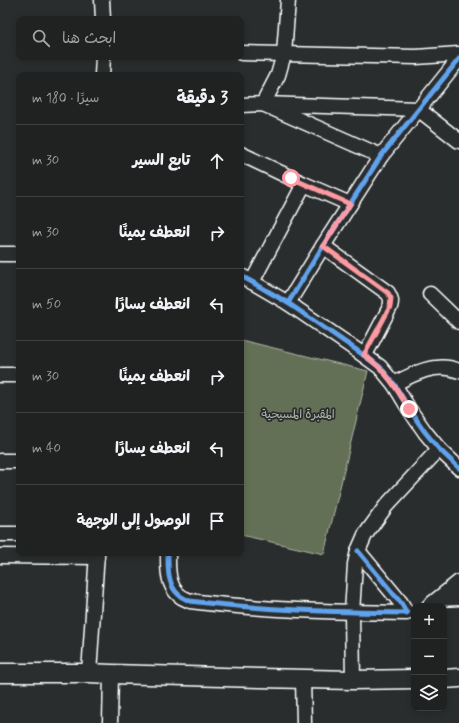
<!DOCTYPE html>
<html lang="ar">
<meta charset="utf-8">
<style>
body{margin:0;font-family:Mynerve,"Playpen Sans Arabic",sans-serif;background:#2d2f2f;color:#f1f3f6;direction:rtl}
.controls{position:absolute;right:12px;bottom:12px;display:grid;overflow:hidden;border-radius:8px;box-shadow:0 2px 6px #0003}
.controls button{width:36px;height:36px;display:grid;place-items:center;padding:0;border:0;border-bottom:1px solid #3d3f40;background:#202222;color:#f1f3f6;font:20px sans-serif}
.stop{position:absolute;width:12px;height:12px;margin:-9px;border:3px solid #ff9aa2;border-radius:50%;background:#fff}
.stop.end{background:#ff9aa2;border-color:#fff;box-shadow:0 1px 4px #0008}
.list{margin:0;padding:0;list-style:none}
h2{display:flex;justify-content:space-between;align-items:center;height:52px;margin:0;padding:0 16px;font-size:17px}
h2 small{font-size:13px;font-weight:400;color:#a2a4a5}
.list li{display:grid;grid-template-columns:26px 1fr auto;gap:12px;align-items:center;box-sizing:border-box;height:72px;padding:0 16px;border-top:1px solid #3d3f40}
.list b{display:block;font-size:15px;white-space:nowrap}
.list em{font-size:13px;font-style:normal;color:#a2a4a5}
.icon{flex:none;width:22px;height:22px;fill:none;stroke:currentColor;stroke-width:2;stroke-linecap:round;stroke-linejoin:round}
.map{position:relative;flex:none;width:459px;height:723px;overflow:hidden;direction:ltr}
.search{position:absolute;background:#202222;box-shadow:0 2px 6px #0003;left:16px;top:16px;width:228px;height:44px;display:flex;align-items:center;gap:10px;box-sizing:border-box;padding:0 14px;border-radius:8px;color:#a2a4a5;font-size:15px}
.panel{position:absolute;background:#202222;box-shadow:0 2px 6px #0003;left:16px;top:72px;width:228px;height:484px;border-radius:8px;direction:rtl}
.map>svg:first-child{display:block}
.green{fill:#636f56;stroke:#b1b7aa}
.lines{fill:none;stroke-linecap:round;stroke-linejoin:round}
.minor-casing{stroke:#fff;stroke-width:17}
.major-casing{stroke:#fff;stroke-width:21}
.minor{stroke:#2a2d2e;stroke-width:14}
.major{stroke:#2a2d2e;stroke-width:18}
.cycleway-casing{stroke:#2a2d2e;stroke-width:8}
.cycleway{stroke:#60a3ed;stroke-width:5}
.route{stroke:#ff9aa2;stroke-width:5}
.labels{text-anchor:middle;stroke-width:3.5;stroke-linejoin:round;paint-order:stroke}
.park-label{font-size:12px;fill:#b1b7aa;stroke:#2a2d2e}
</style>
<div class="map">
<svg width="459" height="723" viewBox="0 0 459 723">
<rect width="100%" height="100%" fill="#2a2d2e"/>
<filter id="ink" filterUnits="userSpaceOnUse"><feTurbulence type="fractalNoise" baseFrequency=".025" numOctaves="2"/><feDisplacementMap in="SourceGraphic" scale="8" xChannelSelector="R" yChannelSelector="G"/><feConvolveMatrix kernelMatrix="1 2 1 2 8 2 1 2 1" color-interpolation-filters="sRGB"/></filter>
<g filter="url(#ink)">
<path class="green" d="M241,340L368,371L324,554L241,535Z"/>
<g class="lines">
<g class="minor-casing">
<g id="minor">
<path d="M102,0L103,19"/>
<path d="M288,0L284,54L278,75L263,104L381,156"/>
<path d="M241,53L416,57L459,54"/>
<path d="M102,75L103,57"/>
<path d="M241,105L263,104L418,109L459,141"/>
<path d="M241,154L304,184L350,204"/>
<path d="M323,246L388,293C391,298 392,301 390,307L365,355"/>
<path d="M0,254H19"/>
<path d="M241,276L252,282L288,303L355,349L380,367L394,384L409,409L425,432L439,449L459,468"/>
<path d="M252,282L304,184"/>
<path d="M430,294L459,322"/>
<path d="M288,303L323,246L381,156L459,59"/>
<path d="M0,375H19"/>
<path d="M394,384C413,374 437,361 459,371"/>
<path d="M0,461H19"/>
<path d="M0,534H19"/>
<path d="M168,553C168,567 167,585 179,595C182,598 186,599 190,601C262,610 334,612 407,613L401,603L358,551"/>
<path d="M0,556L97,557"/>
<path d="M439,599L459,598"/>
<path d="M429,606L459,582"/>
<path d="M89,673L97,553"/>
<path d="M303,679L304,723"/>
<path d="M353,680L352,613L355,564L358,551L365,535L386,506L439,449"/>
<path d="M110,723L111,674"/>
</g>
</g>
<g class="major-casing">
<g id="major">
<path d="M0,673H89L111,674L260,678L353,680L414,679"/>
<path d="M444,679L459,678"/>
</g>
</g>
<use href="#minor" class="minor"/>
<use href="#major" class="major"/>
<g class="cycleway-casing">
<g id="cycleway">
<path d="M241,276L252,282L288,303L355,349L380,367L394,384L409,409L425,432L439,449L459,468"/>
<path d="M288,303L323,246L381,156L459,59"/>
<path d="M168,553C168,567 167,585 179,595C182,598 186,599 190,601C262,610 334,612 407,613L401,603L358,551"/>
</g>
</g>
<use href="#cycleway" class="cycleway"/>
</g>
</g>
<g class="lines" filter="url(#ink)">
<path class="route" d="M291,178L350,204L323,246L388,293L391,298L390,307L364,355C385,369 397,389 409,409"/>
</g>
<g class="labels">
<g class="park-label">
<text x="298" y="418">المقبرة المسيحية</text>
</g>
</g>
</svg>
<div class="controls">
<button>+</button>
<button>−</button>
<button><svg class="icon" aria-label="layers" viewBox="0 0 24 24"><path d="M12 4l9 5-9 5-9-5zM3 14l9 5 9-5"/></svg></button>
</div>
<div class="stop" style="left:291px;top:178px"></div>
<div class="stop end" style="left:409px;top:409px"></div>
<div class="search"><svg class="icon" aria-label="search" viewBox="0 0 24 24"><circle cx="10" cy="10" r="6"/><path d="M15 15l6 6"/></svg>ابحث هنا</div>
<section class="panel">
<h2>3 دقيقة<small>سيرًا · 180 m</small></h2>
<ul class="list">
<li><svg class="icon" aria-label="ahead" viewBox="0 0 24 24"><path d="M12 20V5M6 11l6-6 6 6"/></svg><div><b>تابع السير</b></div><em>30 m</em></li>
<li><svg class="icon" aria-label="right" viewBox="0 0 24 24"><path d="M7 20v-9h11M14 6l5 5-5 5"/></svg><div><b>انعطف يمينًا</b></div><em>30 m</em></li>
<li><svg class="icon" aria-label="left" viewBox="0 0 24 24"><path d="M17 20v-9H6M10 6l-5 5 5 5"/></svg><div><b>انعطف يسارًا</b></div><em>50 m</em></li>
<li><svg class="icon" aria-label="right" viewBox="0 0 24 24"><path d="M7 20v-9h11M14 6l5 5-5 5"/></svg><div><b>انعطف يمينًا</b></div><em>30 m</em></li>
<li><svg class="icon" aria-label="left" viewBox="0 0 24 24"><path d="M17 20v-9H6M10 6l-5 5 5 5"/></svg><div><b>انعطف يسارًا</b></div><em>40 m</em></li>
<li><svg class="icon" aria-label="arrive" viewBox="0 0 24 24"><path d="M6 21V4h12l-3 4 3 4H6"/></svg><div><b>الوصول إلى الوجهة</b></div></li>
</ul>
</section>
</div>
